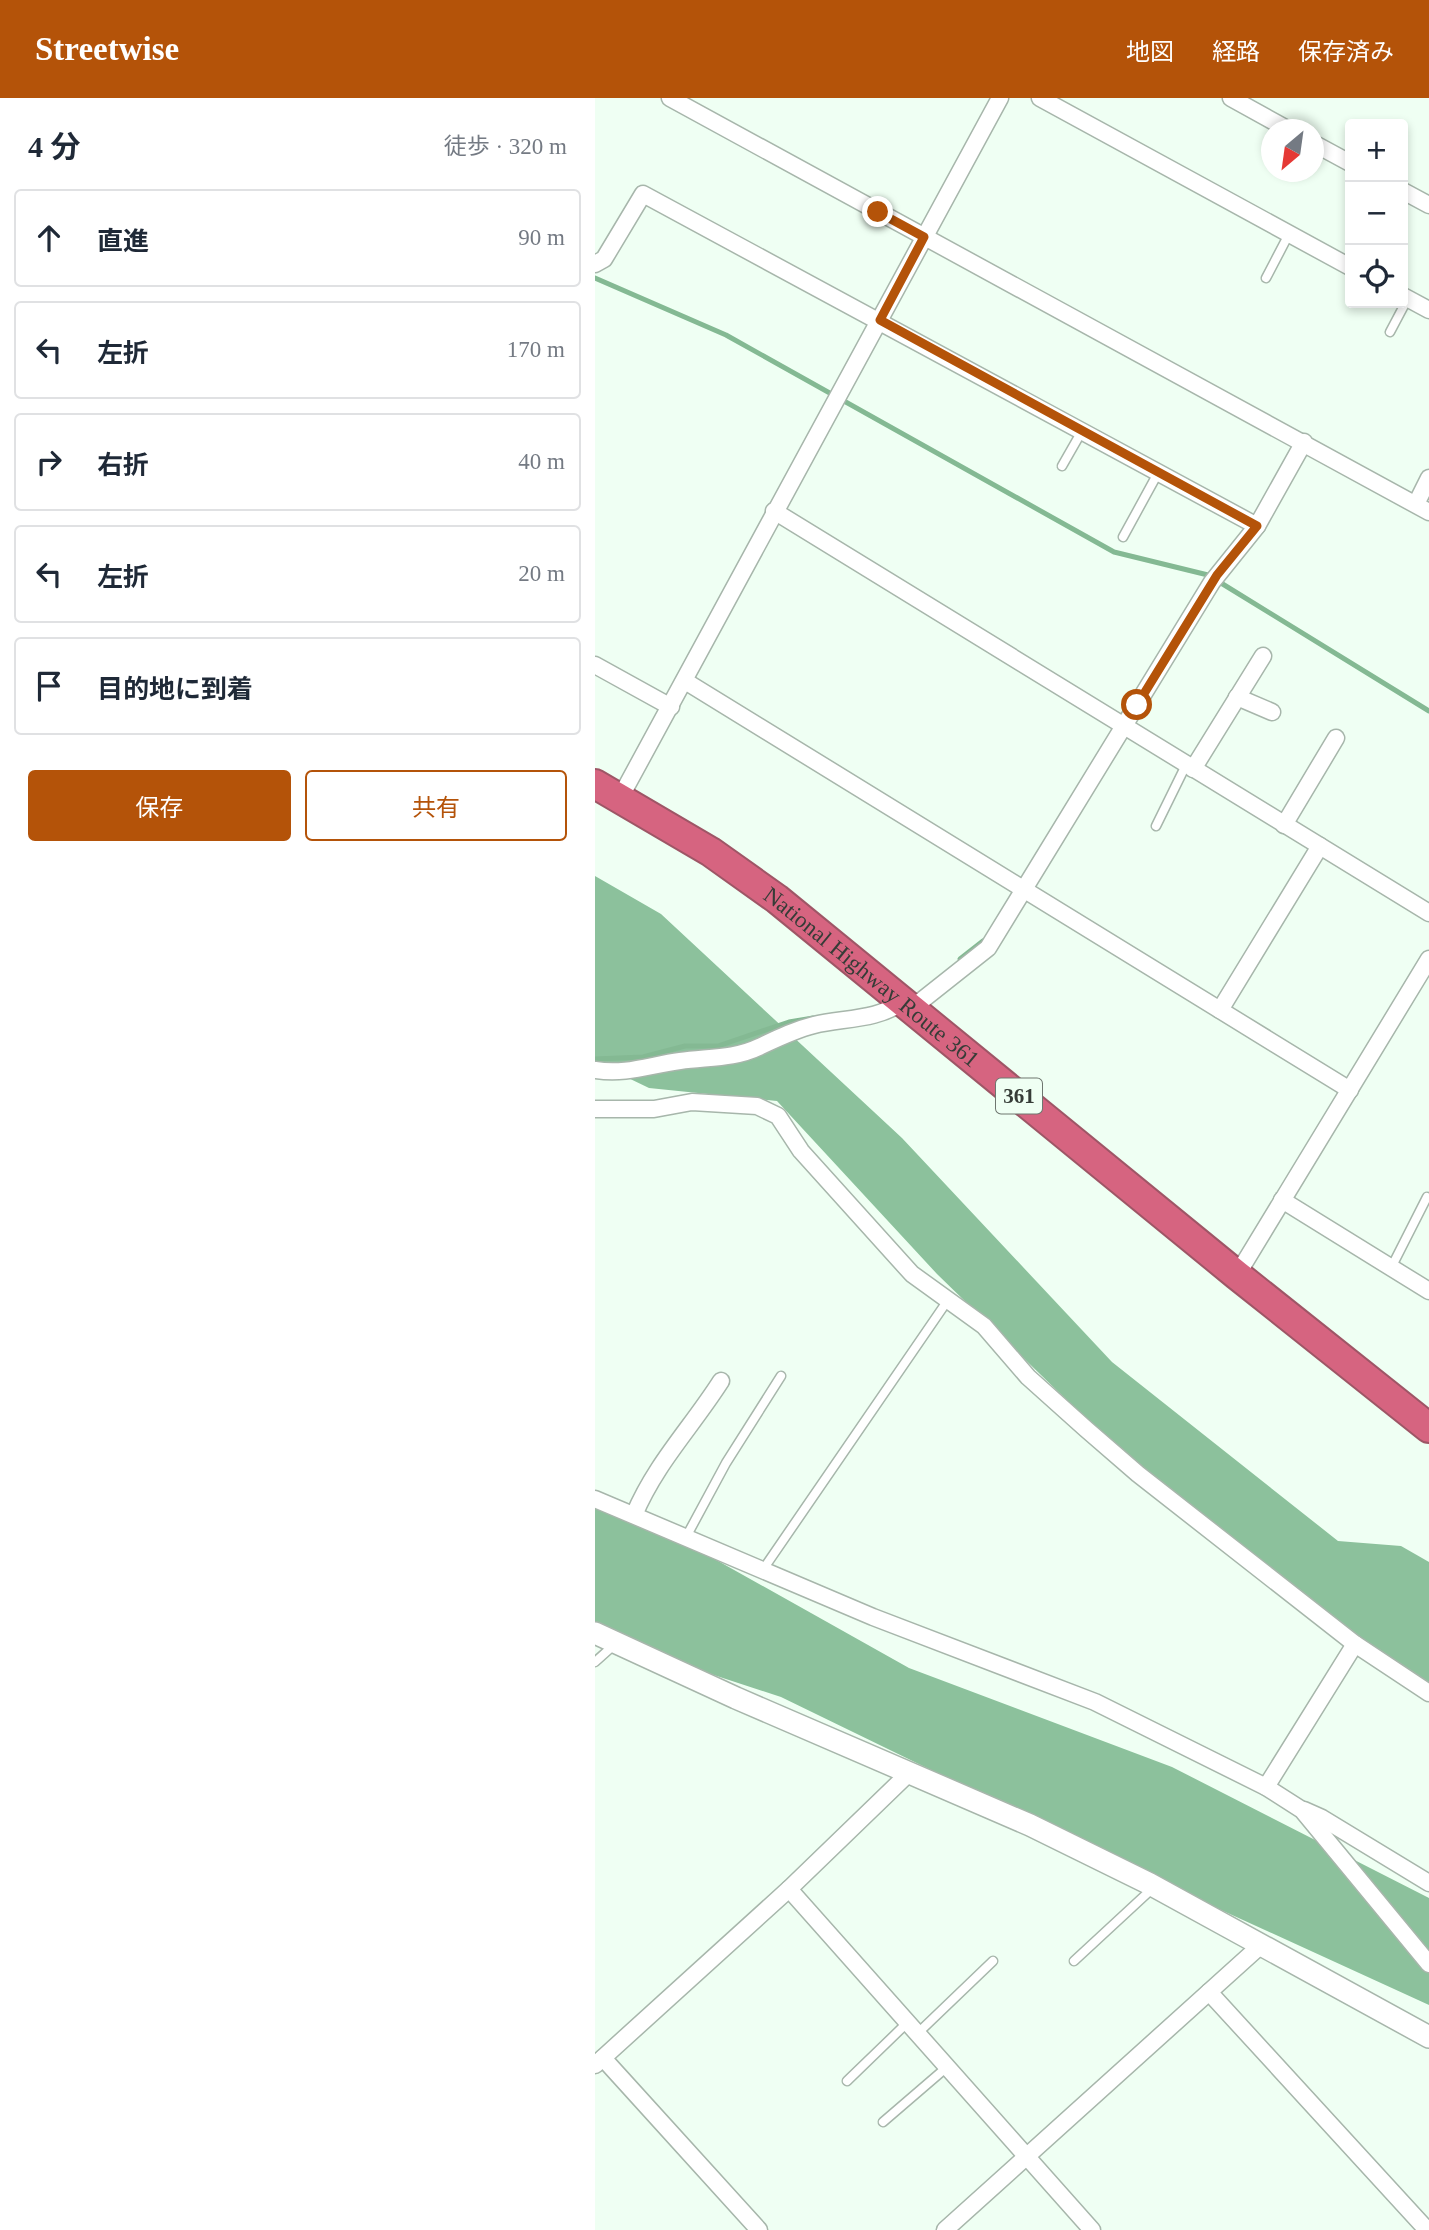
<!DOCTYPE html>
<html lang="ja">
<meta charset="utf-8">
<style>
body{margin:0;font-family:"Times New Roman","Noto Sans JP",serif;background:#f2f2f3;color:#1f2937}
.controls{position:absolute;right:21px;top:21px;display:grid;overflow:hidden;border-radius:7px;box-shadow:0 4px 10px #0003}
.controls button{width:63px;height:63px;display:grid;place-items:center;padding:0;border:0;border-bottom:2px solid #e0e1e3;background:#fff;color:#1f2937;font:35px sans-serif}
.compass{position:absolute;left:666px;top:21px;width:63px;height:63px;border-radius:50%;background:#fff;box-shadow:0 4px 10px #0003;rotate:209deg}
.stop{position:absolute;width:21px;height:21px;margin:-16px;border:5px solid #b45309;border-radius:50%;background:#fff}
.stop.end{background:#b45309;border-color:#fff;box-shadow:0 2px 7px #0008}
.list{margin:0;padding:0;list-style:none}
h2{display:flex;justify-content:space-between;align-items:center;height:91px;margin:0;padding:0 28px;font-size:30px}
h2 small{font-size:23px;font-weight:400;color:#747a83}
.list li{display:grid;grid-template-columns:46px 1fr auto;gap:21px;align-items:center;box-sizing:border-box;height:98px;margin:0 14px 14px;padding:0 14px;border:2px solid #e0e1e3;border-radius:7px}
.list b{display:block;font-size:26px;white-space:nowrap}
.list em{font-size:23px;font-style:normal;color:#747a83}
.actions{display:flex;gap:14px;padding:21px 28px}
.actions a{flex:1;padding:16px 0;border:2px solid #b45309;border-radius:7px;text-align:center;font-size:24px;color:#b45309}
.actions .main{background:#b45309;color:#fff}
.icon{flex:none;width:38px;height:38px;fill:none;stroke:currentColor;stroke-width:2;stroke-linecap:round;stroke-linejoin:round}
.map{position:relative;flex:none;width:834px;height:2132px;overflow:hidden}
header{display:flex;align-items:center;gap:42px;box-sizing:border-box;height:98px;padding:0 35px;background:#b45309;color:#fff}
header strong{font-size:33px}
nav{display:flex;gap:38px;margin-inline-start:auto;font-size:24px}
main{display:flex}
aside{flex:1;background:#fff}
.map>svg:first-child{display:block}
.forest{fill:#8cc19c}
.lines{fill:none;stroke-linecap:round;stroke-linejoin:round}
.stream{stroke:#84b993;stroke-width:5}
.lane-casing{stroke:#a7b6ab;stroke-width:11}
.street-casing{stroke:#a7b6ab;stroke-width:19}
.secondary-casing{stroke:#a7b6ab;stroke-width:24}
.highway-casing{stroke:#9e5666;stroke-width:32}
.lane{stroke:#fff;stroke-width:8}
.street{stroke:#fff;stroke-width:16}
.secondary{stroke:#fff;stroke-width:21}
.highway{stroke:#d66480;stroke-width:28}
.route{stroke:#b45309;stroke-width:9}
.labels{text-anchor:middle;stroke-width:7;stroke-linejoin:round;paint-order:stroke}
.shield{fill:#effff3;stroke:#6e766f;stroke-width:2}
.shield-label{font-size:21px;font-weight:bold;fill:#363c37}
.street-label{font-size:23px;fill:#363c37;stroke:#effff3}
</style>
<header>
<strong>Streetwise</strong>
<nav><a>地図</a><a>経路</a><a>保存済み</a></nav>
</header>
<main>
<aside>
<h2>4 分<small>徒歩 · 320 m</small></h2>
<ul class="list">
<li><svg class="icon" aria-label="ahead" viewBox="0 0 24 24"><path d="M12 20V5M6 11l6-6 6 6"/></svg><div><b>直進</b></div><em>90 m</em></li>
<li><svg class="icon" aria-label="left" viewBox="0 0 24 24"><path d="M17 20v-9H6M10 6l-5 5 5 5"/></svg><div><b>左折</b></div><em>170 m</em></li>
<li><svg class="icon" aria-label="right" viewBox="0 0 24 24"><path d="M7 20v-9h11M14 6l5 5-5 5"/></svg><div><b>右折</b></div><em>40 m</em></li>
<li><svg class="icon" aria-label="left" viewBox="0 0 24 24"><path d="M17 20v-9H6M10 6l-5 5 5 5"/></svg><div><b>左折</b></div><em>20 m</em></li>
<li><svg class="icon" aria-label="arrive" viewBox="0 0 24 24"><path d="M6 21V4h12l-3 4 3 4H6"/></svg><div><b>目的地に到着</b></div></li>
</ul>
<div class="actions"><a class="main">保存</a><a>共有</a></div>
</aside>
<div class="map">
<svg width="834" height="2132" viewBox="0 0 834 2132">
<rect width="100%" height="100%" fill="#effff3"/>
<g class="forest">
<path d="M0,778L66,816L307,1040L517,1264L743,1443L806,1448L834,1464V1597L619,1445L342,1176L182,1003L54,990L0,964Z"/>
<path d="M0,1394L314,1570L577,1669L834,1800V1907L591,1796L186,1599L0,1538Z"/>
</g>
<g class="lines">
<g class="stream">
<path d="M0,180L131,237L519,454L613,477L834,613"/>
<path d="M365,861L388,843"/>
<path d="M0,961L48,959L90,948H123L194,924L218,920"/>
</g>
<g class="lane-casing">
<g id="lane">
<path d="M671,180L694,136"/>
<path d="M795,234L813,200"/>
<path d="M467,368L487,333"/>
<path d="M528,439L563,375"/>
<path d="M561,728L591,667"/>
<path d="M796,1170L832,1099"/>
<path d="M90,1441L131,1365L186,1278"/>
<path d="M167,1473L353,1202"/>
<path d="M0,1564L19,1547"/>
<path d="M479,1863L559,1789"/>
<path d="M323,1935L398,1863"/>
<path d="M252,1983L313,1924"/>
<path d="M288,2024L352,1969"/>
</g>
</g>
<g class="street-casing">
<g id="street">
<path d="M75,0L834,414"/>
<path d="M445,0L755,169"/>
<path d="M636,0L694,32"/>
<path d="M718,45L755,65"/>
<path d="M808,93L834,107"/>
<path d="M0,166L9,161L48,96L662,428"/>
<path d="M808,198L834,212"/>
<path d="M821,406L834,380"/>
<path d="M179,413L834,815"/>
<path d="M0,567L76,609"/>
<path d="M90,583L755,992"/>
<path d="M642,599L677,614"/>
<path d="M598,671L668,558"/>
<path d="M25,700L405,0"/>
<path d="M689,727L741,640"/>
<path d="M316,911L393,850L617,484L662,428L709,344"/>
<path d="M625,912L725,748"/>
<path d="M0,972C31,977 55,967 85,963C113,959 139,961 164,949C183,940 199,932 219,927C248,920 283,922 307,904"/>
<path d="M0,1011H59L97,1004L162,1008L183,1018L206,1053L317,1176L389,1228L433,1279L491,1331L543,1376L760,1546L834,1595"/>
<path d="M687,1102L834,1193"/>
<path d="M642,1177L834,861"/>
<path d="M0,1401L278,1519L500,1604L671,1689L707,1712L834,1866"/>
<path d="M39,1417C61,1365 96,1330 126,1283"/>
<path d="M671,1689L760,1546"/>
<path d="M709,1712L727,1720L834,1785"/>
<path d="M194,1791L497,2132"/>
<path d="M614,1894L832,2132"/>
<path d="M8,1960L164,2132"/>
<path d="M0,1967L194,1791L313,1676"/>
<path d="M350,2132L665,1848"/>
</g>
</g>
<g class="secondary-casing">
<path id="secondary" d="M0,1535L141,1600L435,1727L555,1786L834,1939"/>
</g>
<g class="highway-casing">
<g id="highway">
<path id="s1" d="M0,686L116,754L182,801L642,1177L834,1330"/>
</g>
</g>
<use href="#lane" class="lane"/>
<use href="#street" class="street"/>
<use href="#secondary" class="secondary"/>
<use href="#highway" class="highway"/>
</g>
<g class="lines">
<path class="route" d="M283,114L329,139L285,222L662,428L622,477L542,607"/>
</g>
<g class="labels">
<rect class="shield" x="401" y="980.5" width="46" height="35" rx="5"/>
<g class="shield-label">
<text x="424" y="1005">361</text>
</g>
<g class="street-label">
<text dy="8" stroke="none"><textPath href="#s1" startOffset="338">National Highway Route 361</textPath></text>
</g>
</g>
</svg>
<div class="controls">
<button>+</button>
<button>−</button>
<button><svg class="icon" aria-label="locate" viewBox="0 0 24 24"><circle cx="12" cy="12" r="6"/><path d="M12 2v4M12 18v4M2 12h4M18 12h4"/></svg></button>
</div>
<svg class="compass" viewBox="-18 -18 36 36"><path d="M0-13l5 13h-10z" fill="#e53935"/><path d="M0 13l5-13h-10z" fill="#747a83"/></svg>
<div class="stop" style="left:542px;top:607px"></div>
<div class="stop end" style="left:283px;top:114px"></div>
</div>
</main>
